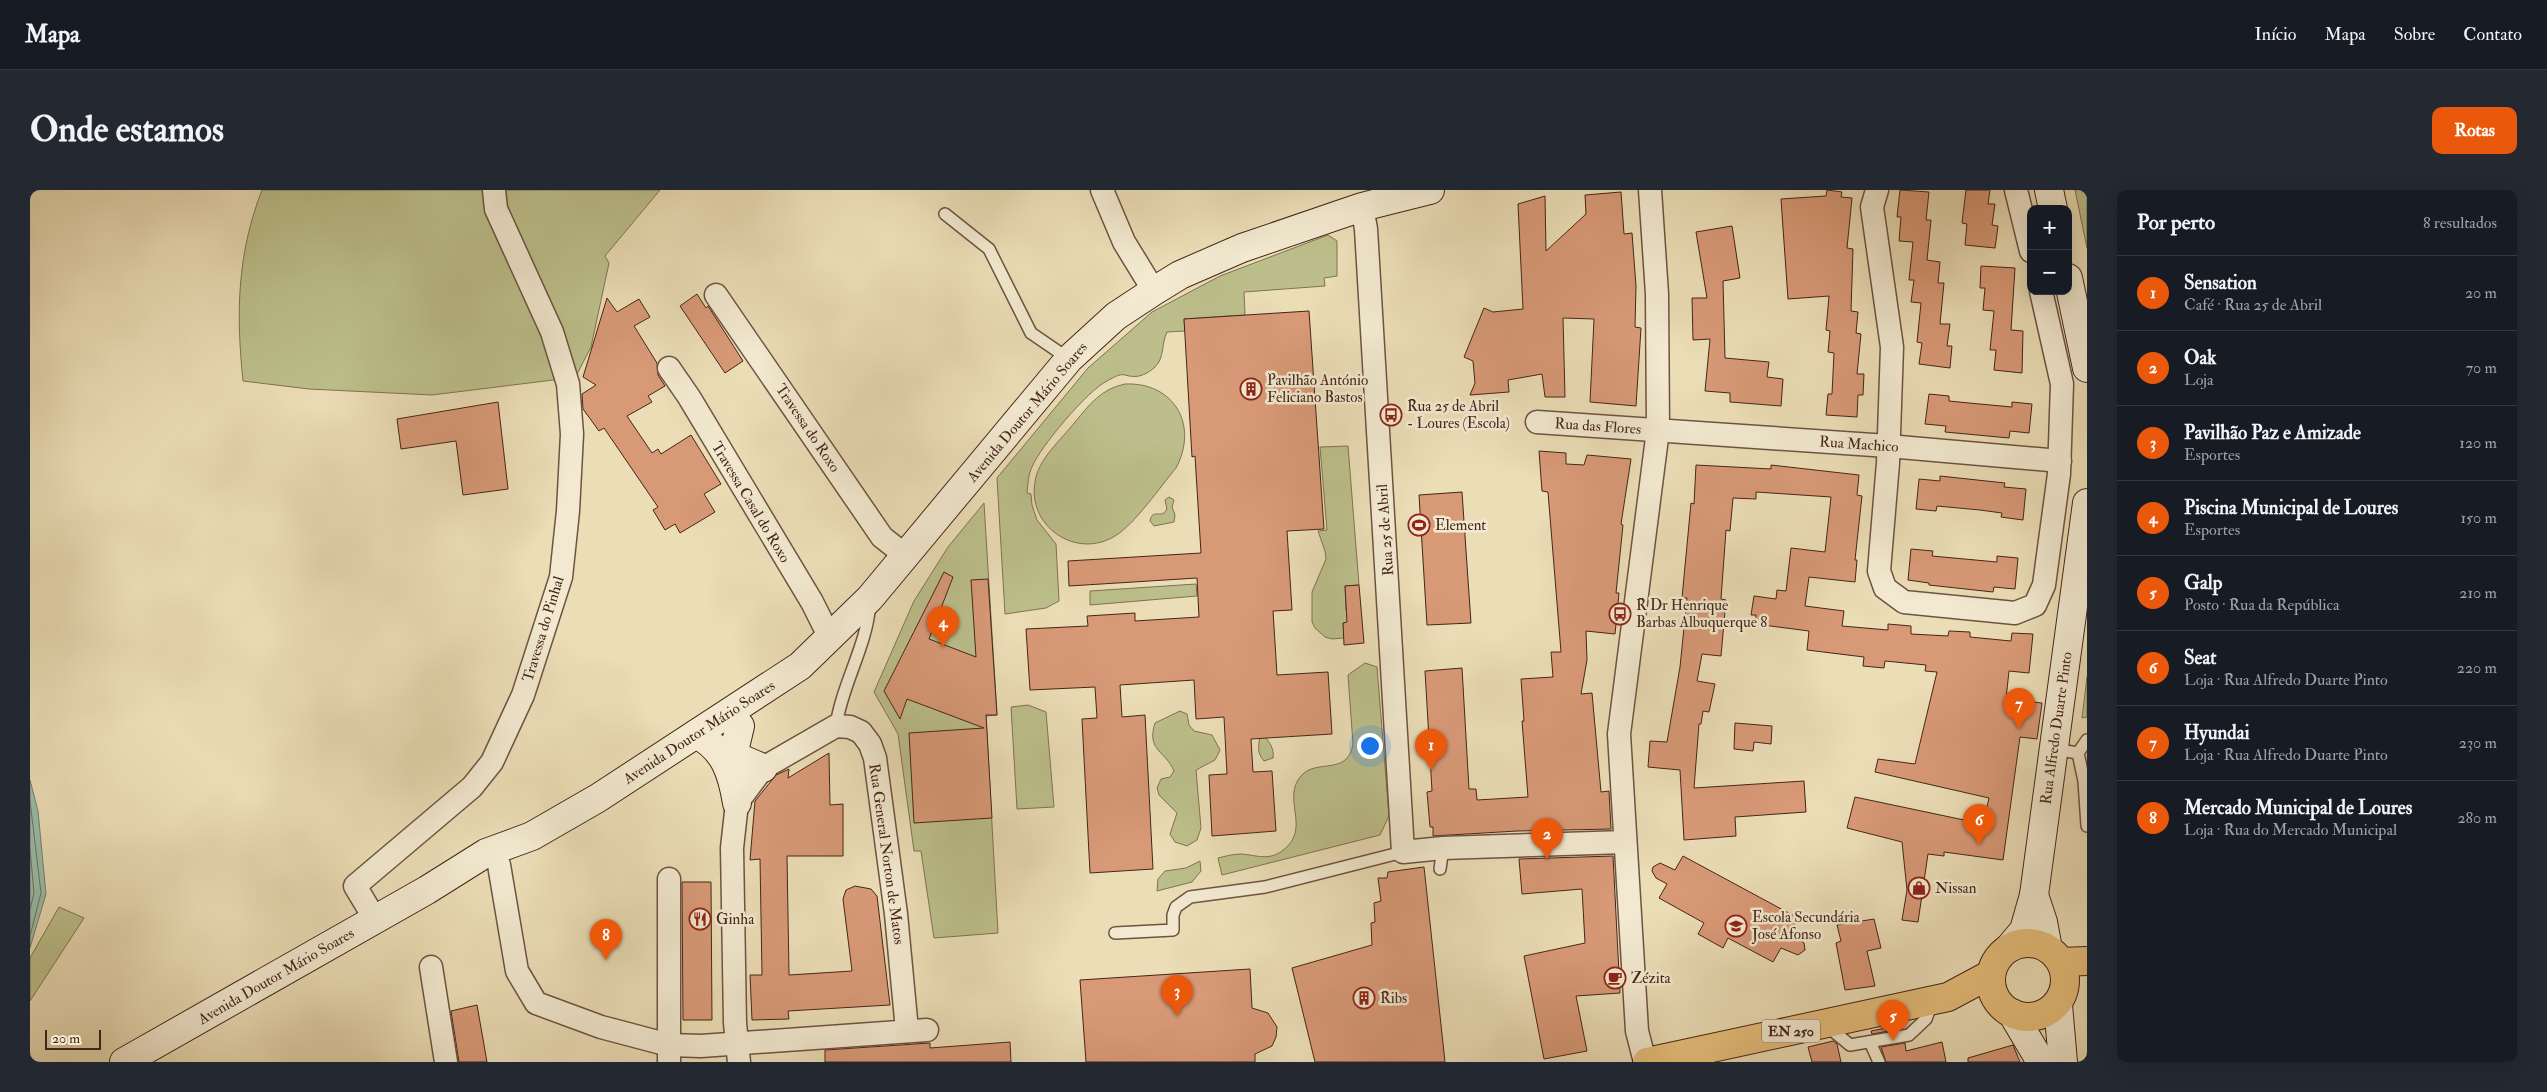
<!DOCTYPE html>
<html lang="pt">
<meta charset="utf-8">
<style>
body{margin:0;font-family:"IM FELL Double Pica",serif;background:#242831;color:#f1f3f6}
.controls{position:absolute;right:15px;top:15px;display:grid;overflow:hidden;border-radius:10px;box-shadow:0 5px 20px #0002}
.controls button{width:45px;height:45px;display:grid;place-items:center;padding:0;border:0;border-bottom:1px solid #363941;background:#171b24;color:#f1f3f6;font:25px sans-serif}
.scale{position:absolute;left:15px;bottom:12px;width:56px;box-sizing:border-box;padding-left:5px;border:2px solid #452519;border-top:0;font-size:14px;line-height:18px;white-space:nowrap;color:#452519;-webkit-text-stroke:4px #f2e9d0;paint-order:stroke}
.you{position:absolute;left:1339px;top:555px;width:18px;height:18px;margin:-12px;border:4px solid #fff;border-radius:50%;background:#1a73e8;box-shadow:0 0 0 8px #1a73e833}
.badge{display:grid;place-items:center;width:32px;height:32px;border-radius:50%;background:#ea580c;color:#fff;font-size:16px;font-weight:700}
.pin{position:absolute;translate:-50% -41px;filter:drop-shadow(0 1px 2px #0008)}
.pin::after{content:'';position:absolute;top:26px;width:18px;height:15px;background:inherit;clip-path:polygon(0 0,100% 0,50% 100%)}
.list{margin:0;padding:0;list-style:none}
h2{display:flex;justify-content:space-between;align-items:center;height:65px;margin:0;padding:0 20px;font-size:21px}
h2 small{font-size:16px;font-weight:400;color:#9ea1a6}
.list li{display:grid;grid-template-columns:32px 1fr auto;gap:15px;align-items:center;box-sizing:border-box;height:75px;padding:0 20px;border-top:1px solid #363941}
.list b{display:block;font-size:19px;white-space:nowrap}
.list p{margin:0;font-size:16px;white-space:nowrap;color:#9ea1a6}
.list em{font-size:16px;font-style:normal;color:#9ea1a6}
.map{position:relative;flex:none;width:2057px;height:872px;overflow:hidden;border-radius:10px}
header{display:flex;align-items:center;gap:30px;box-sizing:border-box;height:70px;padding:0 25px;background:#171b24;border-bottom:1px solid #363941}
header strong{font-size:24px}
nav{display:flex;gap:28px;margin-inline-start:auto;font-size:18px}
.intro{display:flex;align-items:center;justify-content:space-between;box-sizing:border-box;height:120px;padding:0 30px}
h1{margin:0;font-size:35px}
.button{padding:12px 22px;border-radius:10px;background:#ea580c;color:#fff;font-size:18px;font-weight:700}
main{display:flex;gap:30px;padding:0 30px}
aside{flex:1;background:#171b24;border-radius:10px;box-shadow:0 5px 20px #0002}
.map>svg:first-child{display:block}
.green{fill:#bcbf8b;stroke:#807252}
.water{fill:#99bda9;stroke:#77806f}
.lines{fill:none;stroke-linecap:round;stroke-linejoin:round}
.shore{stroke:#6f7161;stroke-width:1}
.building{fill:#d89977;stroke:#452519}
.lane-casing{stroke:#6e5340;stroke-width:14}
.street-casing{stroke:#6e5340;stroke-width:25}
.secondary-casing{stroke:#452519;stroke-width:30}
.primary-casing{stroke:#452519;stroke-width:30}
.lane{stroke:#f2e9d0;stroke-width:11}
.street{stroke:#f2e9d0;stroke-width:22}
.secondary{stroke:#f2e9d0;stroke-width:28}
.primary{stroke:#e6be7b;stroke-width:28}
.labels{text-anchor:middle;stroke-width:5;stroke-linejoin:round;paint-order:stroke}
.shield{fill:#f2e9d0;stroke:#796050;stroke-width:1}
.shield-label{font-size:14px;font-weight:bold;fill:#452519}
.poi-label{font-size:15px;fill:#452519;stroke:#f2e9d0;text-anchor:start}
.street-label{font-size:15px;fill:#452519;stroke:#f2e9d0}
</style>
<header>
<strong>Mapa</strong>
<nav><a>Início</a><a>Mapa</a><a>Sobre</a><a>Contato</a></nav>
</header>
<div class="intro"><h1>Onde estamos</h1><a class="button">Rotas</a></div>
<main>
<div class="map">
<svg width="2057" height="872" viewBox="0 0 2057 872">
<rect width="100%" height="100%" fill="#ebddb6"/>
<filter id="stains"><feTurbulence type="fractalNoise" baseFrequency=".004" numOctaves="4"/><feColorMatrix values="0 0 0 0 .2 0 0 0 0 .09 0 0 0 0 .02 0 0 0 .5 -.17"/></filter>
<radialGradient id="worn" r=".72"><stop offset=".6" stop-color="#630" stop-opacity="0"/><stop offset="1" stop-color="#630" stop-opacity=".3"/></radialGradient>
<g class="green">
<path d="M232,0H630L575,66L579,73L561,157L544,190H523L402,205L279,199L213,191C206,123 207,64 232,0Z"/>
<path d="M2045,0H2057V58Z"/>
<path d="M1298,45L1307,51V86L1294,88L1295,96L1214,102L1215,125L1154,129L1155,141L1137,142C1131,154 1135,167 1125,177C1114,187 1105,188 1095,185C1090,183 1081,189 1077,191C1058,200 1010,257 1002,277C998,285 998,294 997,303L1001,304L1002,315L1007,330L1026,354L1029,411L1016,418L975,424L967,288L1058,178L1122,122L1190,86Z"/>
<path d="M1095,194C1144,192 1169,235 1146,278C1130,297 1105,334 1085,346C1046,370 997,336 1005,292C1008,269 1031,250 1045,232C1060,214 1071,199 1095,194Z"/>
<path d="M1318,256L1329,395L1315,396L1316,420L1332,431L1313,433L1314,448L1302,449L1295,447L1285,438L1282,432V402L1296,369L1295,361L1288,341L1297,340L1290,257Z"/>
<path d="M1139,307L1144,310L1142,317L1145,325L1144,332L1124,336L1120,331C1122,320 1128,326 1134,323L1137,319L1135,310Z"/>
<path d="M954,313L967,525L956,526L968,743L904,748L891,661H884L868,544L844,502L884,411L918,357Z"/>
<path d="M1166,394L1167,406L1060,415V401Z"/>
<path d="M1335,473L1347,477L1359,626L1350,645L1192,685L1188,668C1196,666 1203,664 1211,664C1226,665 1238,671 1252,661C1281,640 1254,613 1268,590C1283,565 1317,589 1323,554L1318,485Z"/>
<path d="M2057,487V527L2052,528Z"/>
<path d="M998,515L1016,522L1024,617L987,619L981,517Z"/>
<path d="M1150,521L1157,524L1159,535L1164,541L1182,545L1190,560L1185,570L1166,580L1171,638L1167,650L1157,656L1145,652L1140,644L1147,623L1129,605L1127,598L1131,589L1140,587L1144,581C1136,561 1116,561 1125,533Z"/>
<path d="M1230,542C1237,548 1245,558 1243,568L1234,571C1225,561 1230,554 1230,542Z"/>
<path d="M1170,671L1171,681L1162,692L1127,701L1128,689L1135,681L1156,678Z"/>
<path d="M29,717L54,728L0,811V768Z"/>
</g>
<path class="water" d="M0,590L8,621L16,704L0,758Z"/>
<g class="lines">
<g class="shore">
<path d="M0,611L11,703L0,746"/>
<path d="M0,659L4,703L0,720"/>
</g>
</g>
<g class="building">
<path d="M1797,0L1812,2L1811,7L1822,8L1817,58L1823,59L1821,121L1828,122L1826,143L1831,144L1827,184H1834L1833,205H1828L1827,227L1796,225L1798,204H1802L1804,163L1798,162L1800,141L1796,140L1799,106L1758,109L1751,9L1796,6Z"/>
<path d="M1870,0L1899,2L1896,30H1901L1897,70L1910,72L1908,93H1914L1910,134H1920L1917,156H1922L1920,178L1889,174L1892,153L1887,152L1891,113L1881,112L1884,90H1879L1883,52L1869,51L1871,27H1867Z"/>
<path d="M1936,0H1960L1958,14H1965L1962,35L1968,36L1965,58L1935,55L1937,34L1932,33Z"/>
<path d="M1591,2L1594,44L1602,43L1606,96L1605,137L1611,138L1606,216L1560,212L1564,129L1533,128L1535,207H1515L1512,184L1478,190L1479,202L1440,205L1445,193L1443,171L1434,167L1454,118L1463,122L1493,119L1488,14L1515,6L1516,61L1556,24L1555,5Z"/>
<path d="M1702,36L1710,88L1693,91L1695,168L1739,172L1737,187L1753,189L1751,216L1700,212V203L1675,201L1680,149L1663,150L1662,108H1677L1666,42Z"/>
<path d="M1951,76L1985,78L1981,140L1993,141L1992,183L1964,180L1966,160H1960L1964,121L1953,120L1955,98H1950Z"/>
<path d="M667,104L676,118L678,116L713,171L695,183L650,116Z"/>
<path d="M577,108L587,122L609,109L620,127L604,136L627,173L628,185L635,196L618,206L622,212L597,226L622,263L628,259L631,264L661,245L691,294L674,304L685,322L650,343L645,334L635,340L623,320L628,317L574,238L569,241L553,219L552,204L566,195L553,187Z"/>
<path d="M1279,121L1294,339L1257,341L1262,420L1243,421L1247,485L1298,482L1302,544L1221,549L1223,582L1242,581L1246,641L1182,646L1179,585L1197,584L1194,527L1166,529L1164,490L1090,495L1092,527L1115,525L1123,679L1060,683L1052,529L1067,528L1065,497L1000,500L996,439L1058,436L1057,426L1105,423V431L1169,427L1167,388L1039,396L1038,371L1171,363L1165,266L1162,267L1154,129Z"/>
<path d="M1899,204L1919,206V211L1939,213L1982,217V212L2002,214L1999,243L1980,241L1979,248L1915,242L1916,236L1895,234Z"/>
<path d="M468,212L478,299L433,305L426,251L371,259L367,229Z"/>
<path d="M1509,261L1536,263V274L1554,275L1557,265L1601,269L1591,334L1593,335L1586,403H1589L1585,444L1556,441L1557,470L1551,504L1562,503L1571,602L1579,601L1581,639L1487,641L1403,646V637H1400L1397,602L1402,601L1395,481L1432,478L1439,599H1446L1447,610L1498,607L1492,531H1494L1491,489L1523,487L1521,462H1531L1518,302L1512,301Z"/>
<path d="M1666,275L1741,279V275L1829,285L1827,305L1832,306L1825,370H1827L1825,392L1779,387L1775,416L1814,421L1812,436L1858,440V434L1881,436V444L1918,446L1919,441L1940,442V447L1981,451L1982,443L2003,444L1999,483L1979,481L1976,509L2012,513L2007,549L1990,547L1973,670L1914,662V666L1898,664L1888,732L1872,730L1877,700L1872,652L1817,638L1825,607L1953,634L1959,608L1845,582L1848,569L1885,574L1907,482L1895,481L1896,475L1855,471L1854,478L1833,476L1834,467L1777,460L1779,441L1725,434L1726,425H1721L1724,406L1746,409L1747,400L1756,401L1761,358L1795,362L1801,307L1726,302V309L1703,308L1700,341L1696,340L1691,409L1696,410L1691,466L1672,464L1667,491L1685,494L1679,522L1673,521L1671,534H1669L1664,598L1774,591L1776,622L1705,627L1706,646L1654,650L1650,580L1618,577L1620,551L1637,552L1650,477L1657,408H1652L1661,313L1664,314Z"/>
<path d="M1910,286L1975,293L1974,297L1996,299L1993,330L1971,327L1972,323L1950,320L1907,316L1906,321L1886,319L1889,289L1910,291Z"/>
<path d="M1432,302L1441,433L1397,435L1389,305Z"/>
<path d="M1881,359L1903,361L1902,366L1967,372V366L1988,368L1985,399L1964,397L1963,402L1899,395V393L1878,390Z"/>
<path d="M914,382L923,387L899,449L946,467L941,390L958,389L967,525H956L962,628L884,633L879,543L954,538L877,509L870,529L854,501Z"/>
<path d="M1329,395L1334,453L1314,455L1313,433L1317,432L1315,396Z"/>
<path d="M1705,533L1742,536L1741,554L1724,552L1723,561L1704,559Z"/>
<path d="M799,563L800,615L813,614V666H757L759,785L822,781L813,709L816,700L825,696L841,699L847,706L860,815L758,821L759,829L722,830L720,785H732L730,669L720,670L725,611L746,585L759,579L758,588Z"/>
<path d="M1583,666L1590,803L1546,806L1557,861L1514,869L1494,766L1555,753L1552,699L1492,704L1489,669Z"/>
<path d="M1653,666L1768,728L1760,743L1774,753L1775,760L1768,765L1751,758L1743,772L1698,748L1693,758L1668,744L1674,733L1629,708L1637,694L1626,688L1622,681L1623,677L1630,673L1645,680Z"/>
<path d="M1394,677L1415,872H1285L1262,778L1342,755L1341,733L1345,732L1344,713L1351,711L1348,688H1357L1358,682Z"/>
<path d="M652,692H681L682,830H653Z"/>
<path d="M1844,729L1851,758L1837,761L1845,796L1815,800L1806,753L1811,751L1807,735Z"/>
<path d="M1220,779L1222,818L1238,823L1247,837L1246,847L1242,856L1225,864V872H1056L1050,790Z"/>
<path d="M447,815L457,872H429L421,821Z"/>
<path d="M1871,835V839L1842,844L1841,841Z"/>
<path d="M1803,851L1807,854L1811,872H1782L1778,857Z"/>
<path d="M980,852L981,872H795V860L900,853V858Z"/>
<path d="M1912,852L1916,872H1856L1851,857L1875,853L1876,861Z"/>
<path d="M1983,855L1990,872H1938V868Z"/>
</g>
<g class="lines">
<g class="lane-casing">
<g id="lane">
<path d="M915,24L959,59L1001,143L1039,169"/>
<path d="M806,536C812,494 837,456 840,413"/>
<path d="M2023,559L2048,563L2057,550"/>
<path d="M2048,563L2054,591L2057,636"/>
<path d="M1410,679L1413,658"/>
<path d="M1085,743L1143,740V725L1146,717L1160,707L1235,697L1373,662"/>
<path d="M1796,835L1820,855L1879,845L1896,829L1903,811"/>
<path d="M1840,852L1849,872"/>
</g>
</g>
<g class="street-casing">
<g id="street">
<path d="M1072,0L1094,52L1124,101"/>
<path d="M1847,0L1842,17L1862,157L1858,273L1849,381L1855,398L1874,412L1985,423L2005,415L2014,395L2029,284L2032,194L2011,101"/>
<path d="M1986,0L2001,61"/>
<path d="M1332,17L1336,39L1373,662L1413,658L1595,652"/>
<path d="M686,105L852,347L876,366"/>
<path d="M639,178L659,207L782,412L800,448"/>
<path d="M1507,232L1858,256L2030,271"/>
<path d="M469,675L487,781L506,813L571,837L639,855L671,856L897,840"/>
<path d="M639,689V872"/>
<path d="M345,729L325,696L442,597L462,572L493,505L531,387L538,321L542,244L538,194L522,142L466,19L464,0"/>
<path d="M401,777L416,872"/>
<path d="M709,872L705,833L702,658L707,613L733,578L806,536L820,537L831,542L840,554L845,568L866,724L877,840"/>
<path d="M1615,872L1607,841L1589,544L1628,240L1627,104L1620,0"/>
</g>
</g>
<g class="secondary-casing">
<g id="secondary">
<path d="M2019,0L2023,19"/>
<path d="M2038,88L2057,178"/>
<path d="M666,544C695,559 702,583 707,613"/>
<path d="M707,567L733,578"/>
<path d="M708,591L705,557L710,536"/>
<path d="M2004,705L2013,732L2018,759"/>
<path d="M1979,758L1994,740L2004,705L2057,313"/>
<path d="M2028,815L2033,872"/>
<path d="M1982,823L2011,872"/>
<path d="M94,872L397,700L456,663L502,646L568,608L770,476L840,408L1039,169L1086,126L1124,101L1150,85L1212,58L1332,17L1400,0"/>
</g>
</g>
<g class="primary-casing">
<g id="primary">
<circle cx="1998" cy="790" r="37"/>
<path d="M2031,772L2057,771"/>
<path d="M1617,872L1918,807L1961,784"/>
</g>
</g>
<use href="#lane" class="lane"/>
<use href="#street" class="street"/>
<use href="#secondary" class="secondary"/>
<use href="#primary" class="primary"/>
</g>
<defs>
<g id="building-ring" transform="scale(1.125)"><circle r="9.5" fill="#f2e9d0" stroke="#8f2418" stroke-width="1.5"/><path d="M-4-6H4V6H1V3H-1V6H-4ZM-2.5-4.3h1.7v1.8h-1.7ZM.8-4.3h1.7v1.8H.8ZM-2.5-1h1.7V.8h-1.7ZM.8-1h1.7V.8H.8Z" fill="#8f2418"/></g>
<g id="bus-ring" transform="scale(1.125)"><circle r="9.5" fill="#f2e9d0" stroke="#8f2418" stroke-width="1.5"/><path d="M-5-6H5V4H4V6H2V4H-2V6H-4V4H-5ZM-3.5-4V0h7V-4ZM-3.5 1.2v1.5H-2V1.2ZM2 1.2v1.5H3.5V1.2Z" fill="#8f2418"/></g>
<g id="stadium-ring" transform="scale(1.125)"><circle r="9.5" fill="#f2e9d0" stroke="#8f2418" stroke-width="1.5"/><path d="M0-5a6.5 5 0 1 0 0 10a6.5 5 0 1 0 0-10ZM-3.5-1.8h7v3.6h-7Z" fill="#8f2418"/></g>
<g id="shop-ring" transform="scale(1.125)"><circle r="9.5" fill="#f2e9d0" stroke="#8f2418" stroke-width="1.5"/><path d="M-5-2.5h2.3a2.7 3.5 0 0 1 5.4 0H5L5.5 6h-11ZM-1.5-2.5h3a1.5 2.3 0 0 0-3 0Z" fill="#8f2418"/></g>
<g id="restaurant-ring" transform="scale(1.125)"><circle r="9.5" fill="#f2e9d0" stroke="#8f2418" stroke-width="1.5"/><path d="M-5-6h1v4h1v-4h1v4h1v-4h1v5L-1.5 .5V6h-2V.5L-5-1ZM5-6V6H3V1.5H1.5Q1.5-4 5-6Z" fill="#8f2418"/></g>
<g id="school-ring" transform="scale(1.125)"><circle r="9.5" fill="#f2e9d0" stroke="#8f2418" stroke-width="1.5"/><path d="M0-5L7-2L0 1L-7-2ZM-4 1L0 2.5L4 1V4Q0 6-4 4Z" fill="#8f2418"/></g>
<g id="cafe-ring" transform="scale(1.125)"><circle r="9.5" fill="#f2e9d0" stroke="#8f2418" stroke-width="1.5"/><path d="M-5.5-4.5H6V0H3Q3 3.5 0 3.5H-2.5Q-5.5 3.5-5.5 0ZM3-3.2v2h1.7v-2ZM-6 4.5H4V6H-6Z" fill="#8f2418"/></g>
</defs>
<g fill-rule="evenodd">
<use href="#building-ring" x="1221" y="199"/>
<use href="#bus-ring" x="1361" y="225"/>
<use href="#stadium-ring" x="1389" y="335"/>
<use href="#bus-ring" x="1590" y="424"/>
<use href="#shop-ring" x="1889" y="698"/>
<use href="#restaurant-ring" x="670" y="729"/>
<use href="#school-ring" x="1706" y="736"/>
<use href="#cafe-ring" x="1585" y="788"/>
<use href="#building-ring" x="1334" y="808"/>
</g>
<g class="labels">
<rect class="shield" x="1732" y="829.5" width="58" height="23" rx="4"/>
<g class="shield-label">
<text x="1761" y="846">EN 250</text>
</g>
<g class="poi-label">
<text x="1237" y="195">Pavilhão António<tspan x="1237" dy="17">Feliciano Bastos</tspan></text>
<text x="1377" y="221">Rua 25 de Abril<tspan x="1377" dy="17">- Loures (Escola)</tspan></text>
<text x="1405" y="340">Element</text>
<text x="1606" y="420">R Dr Henrique<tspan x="1606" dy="17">Barbas Albuquerque 8</tspan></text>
<text x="1905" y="703">Nissan</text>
<text x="1722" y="732">Escola Secundária<tspan x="1722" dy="17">José Afonso</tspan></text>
<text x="686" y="734">Ginha</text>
<text x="1601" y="793">Zézita</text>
<text x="1350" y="813">Ribs</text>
</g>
<g class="street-label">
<text transform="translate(997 222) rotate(-50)" y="5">Avenida Doutor Mário Soares</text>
<text transform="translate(1568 236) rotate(4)" y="5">Rua das Flores</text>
<text transform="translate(778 238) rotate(56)" y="5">Travessa do Roxo</text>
<text transform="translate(1829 254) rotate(4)" y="5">Rua Machico</text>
<text transform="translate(721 312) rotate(59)" y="5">Travessa Casal do Roxo</text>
<text transform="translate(1355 340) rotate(-94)" y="5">Rua 25 de Abril</text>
<text transform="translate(513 439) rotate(-73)" y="5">Travessa do Pinhal</text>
<text transform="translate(2026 538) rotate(-82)" y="5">Rua Alfredo Duarte Pinto</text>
<text transform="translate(669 542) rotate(-33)" y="5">Avenida Doutor Mário Soares</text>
<text transform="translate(857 664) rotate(82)" y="5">Rua General Norton de Matos</text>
<text transform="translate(246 786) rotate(-30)" y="5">Avenida Doutor Mário Soares</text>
</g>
</g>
<rect width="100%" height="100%" filter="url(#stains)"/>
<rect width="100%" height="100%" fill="url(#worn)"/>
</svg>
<div class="controls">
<button>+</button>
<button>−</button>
</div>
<div class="scale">20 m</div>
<div class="you"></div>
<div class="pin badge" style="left:1401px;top:580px">1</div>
<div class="pin badge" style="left:1517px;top:669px">2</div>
<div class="pin badge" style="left:1147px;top:826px">3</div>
<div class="pin badge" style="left:913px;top:457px">4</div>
<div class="pin badge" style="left:1863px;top:851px">5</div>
<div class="pin badge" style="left:1949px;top:655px">6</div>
<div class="pin badge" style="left:1989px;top:539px">7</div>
<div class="pin badge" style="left:576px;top:770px">8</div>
</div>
<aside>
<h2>Por perto<small>8 resultados</small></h2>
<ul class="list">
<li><span class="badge">1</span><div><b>Sensation</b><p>Café · Rua 25 de Abril</p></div><em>20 m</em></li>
<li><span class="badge">2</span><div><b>Oak</b><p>Loja</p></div><em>70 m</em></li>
<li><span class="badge">3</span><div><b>Pavilhão Paz e Amizade</b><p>Esportes</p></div><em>120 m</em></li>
<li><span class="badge">4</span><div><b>Piscina Municipal de Loures</b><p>Esportes</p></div><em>150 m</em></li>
<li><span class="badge">5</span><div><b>Galp</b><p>Posto · Rua da República</p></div><em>210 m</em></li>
<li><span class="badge">6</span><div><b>Seat</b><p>Loja · Rua Alfredo Duarte Pinto</p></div><em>220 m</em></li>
<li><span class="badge">7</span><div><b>Hyundai</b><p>Loja · Rua Alfredo Duarte Pinto</p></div><em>230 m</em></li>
<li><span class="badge">8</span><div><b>Mercado Municipal de Loures</b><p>Loja · Rua do Mercado Municipal</p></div><em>280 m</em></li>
</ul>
</aside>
</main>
